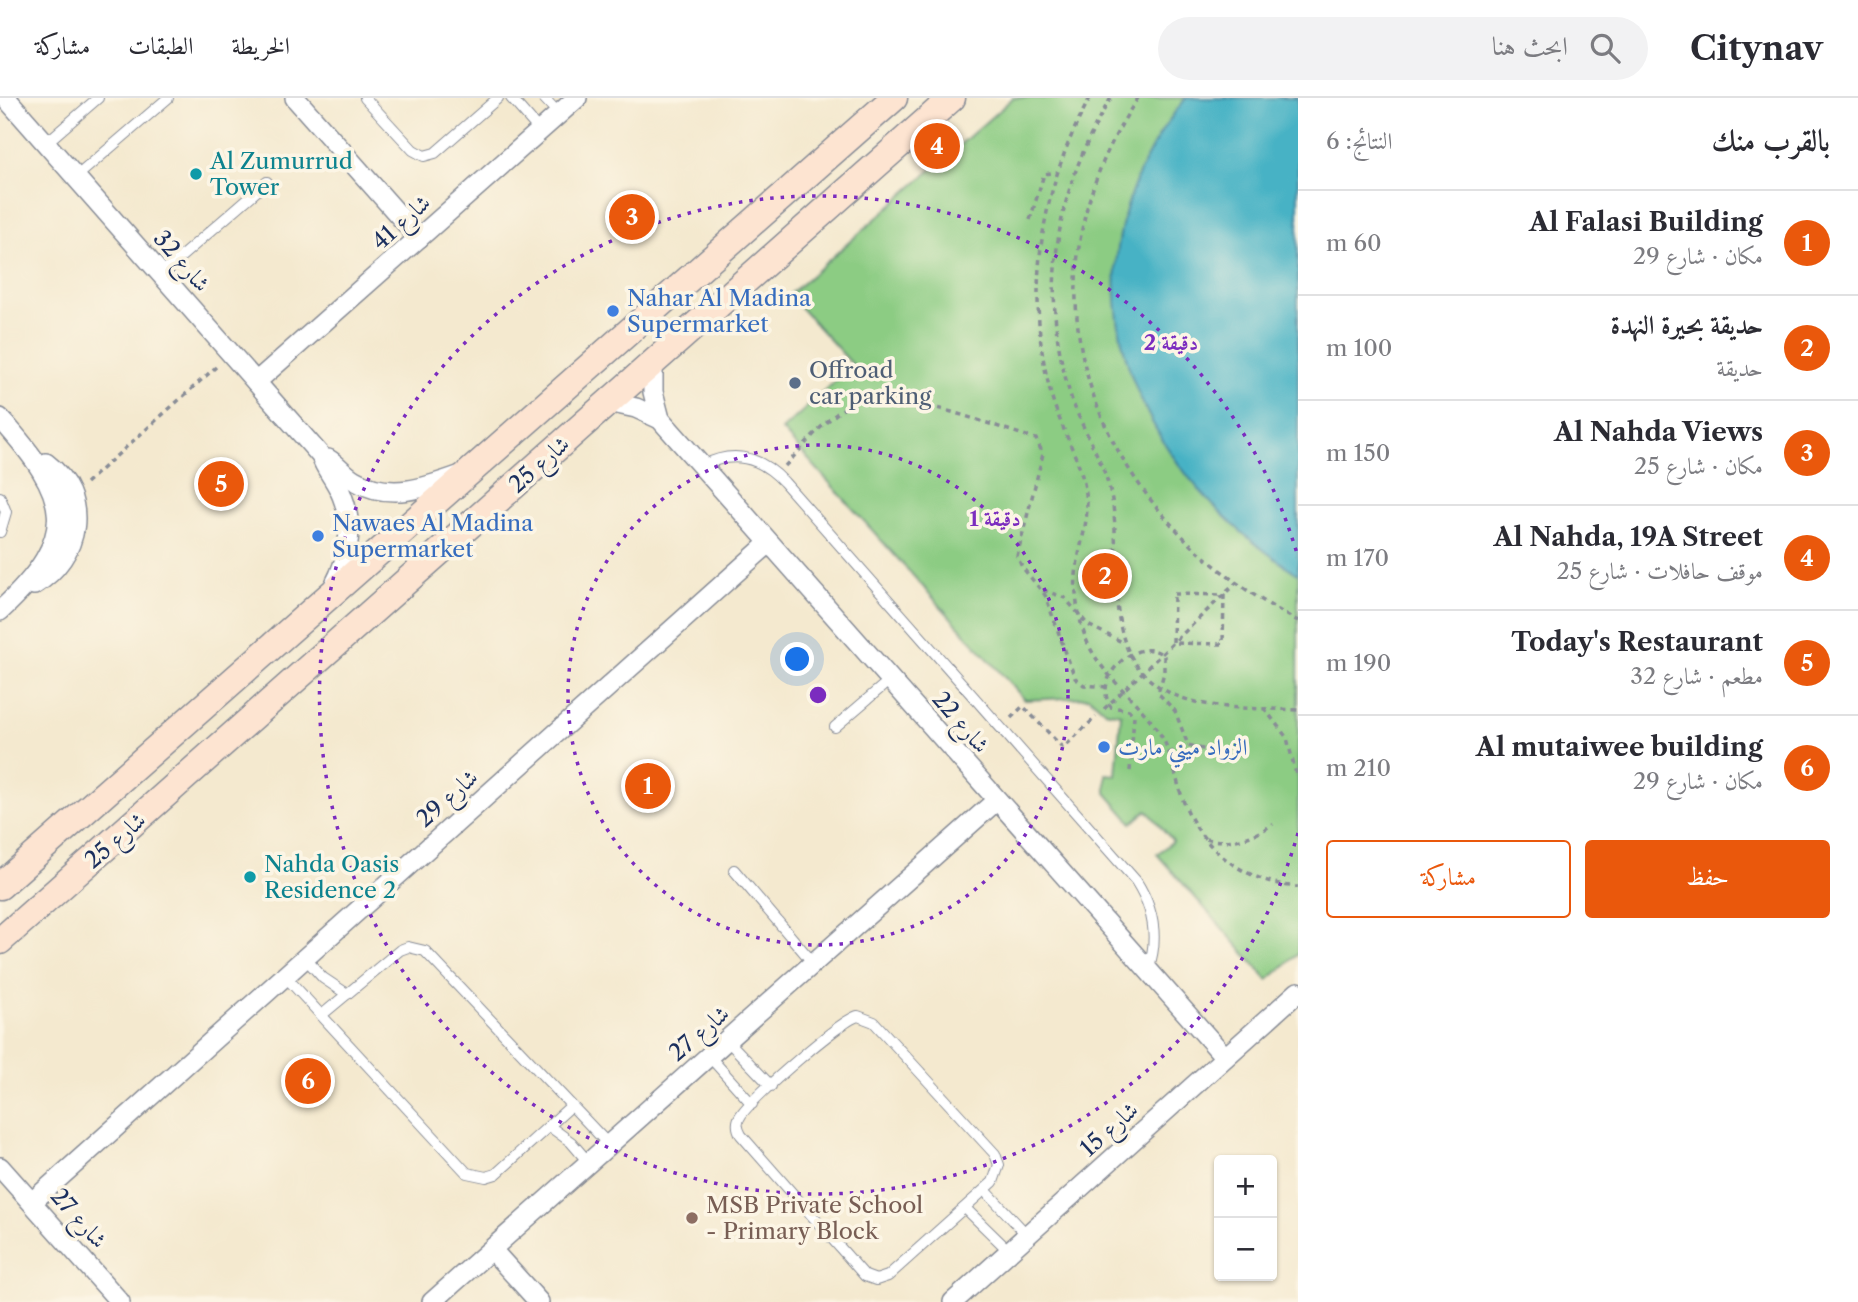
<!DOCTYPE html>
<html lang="ar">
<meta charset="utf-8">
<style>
body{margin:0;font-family:"Libre Caslon Text",Amiri,serif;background:#f2f2f3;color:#2b2b33;direction:rtl}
.controls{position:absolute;right:21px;bottom:21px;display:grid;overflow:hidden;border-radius:7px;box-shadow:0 2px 5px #0004}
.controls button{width:63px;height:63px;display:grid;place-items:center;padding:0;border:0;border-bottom:2px solid #e1e1e2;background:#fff;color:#2b2b33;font:35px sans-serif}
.you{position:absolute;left:798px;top:562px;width:24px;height:24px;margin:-18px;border:5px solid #fff;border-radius:50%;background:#1a73e8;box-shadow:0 0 0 10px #1a73e833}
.badge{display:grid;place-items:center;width:46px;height:46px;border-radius:50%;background:#ea580c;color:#fff;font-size:23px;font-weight:700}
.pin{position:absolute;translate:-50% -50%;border:4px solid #fff;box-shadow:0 2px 7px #0006}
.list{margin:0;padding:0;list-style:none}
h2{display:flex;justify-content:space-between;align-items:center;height:91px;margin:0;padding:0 28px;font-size:30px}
h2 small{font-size:23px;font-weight:400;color:#7c7c81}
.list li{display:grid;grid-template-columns:46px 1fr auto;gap:21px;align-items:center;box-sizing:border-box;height:105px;padding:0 28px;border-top:2px solid #e1e1e2}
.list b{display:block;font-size:26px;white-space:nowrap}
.list p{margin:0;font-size:23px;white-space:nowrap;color:#7c7c81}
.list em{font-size:23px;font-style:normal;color:#7c7c81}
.actions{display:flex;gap:14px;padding:21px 28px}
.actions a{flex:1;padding:16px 0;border:2px solid #ea580c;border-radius:7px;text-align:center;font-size:24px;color:#ea580c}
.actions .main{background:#ea580c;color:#fff}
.icon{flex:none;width:38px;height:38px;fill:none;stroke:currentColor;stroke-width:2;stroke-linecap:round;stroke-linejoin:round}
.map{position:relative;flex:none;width:1298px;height:1204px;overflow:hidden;direction:ltr}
header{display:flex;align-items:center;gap:42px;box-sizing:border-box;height:98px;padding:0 35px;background:#fff;border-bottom:2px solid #e1e1e2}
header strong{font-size:33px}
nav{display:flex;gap:38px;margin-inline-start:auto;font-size:24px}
.search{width:490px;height:63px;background:#f2f2f3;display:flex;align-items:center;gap:18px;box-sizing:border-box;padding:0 24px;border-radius:38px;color:#7c7c81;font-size:26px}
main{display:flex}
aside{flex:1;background:#fff}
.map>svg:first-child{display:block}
.green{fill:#8ccc83;stroke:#547e70;stroke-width:2}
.water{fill:#47b2c5;stroke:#317092;stroke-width:2}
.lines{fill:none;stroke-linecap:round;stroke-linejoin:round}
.lane-casing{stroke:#888c96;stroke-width:12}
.street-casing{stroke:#888c96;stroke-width:22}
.secondary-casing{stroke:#888c96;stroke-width:29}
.path{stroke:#888c96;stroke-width:3.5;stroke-dasharray:5 5;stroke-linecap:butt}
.lane{stroke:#fff;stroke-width:10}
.street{stroke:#fff;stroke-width:19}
.secondary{stroke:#fde4d1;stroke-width:26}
.ring{fill:none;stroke:#7b2cbf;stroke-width:3.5;stroke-dasharray:3.5 7}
.culture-dot{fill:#0f9aa8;stroke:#fcf5e5;stroke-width:2.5}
.shop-dot{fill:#3f7fe0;stroke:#fcf5e5;stroke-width:2.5}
.service-dot{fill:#5c6f8a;stroke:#fcf5e5;stroke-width:2.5}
.education-dot{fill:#8d6e63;stroke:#fcf5e5;stroke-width:2.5}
.labels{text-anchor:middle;stroke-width:7;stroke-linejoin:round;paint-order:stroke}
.culture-label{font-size:23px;fill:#0d838f;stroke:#fcf5e5;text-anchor:start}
.street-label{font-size:23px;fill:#1b2f5e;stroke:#fcf5e5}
.shop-label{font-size:23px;fill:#366cbe;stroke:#fcf5e5;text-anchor:start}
.service-label{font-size:23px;fill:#4e5e75;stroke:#fcf5e5;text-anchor:start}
.education-label{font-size:23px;fill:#785e54;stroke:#fcf5e5;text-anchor:start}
.centre{fill:#7b2cbf;stroke:#fcf5e5;stroke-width:3.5}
.ring-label{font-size:21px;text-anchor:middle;font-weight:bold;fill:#7b2cbf;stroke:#fcf5e5;stroke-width:7;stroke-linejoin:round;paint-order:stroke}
</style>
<header>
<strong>Citynav</strong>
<div class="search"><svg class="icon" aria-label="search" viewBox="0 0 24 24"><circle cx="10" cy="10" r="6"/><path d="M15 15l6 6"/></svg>ابحث هنا</div>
<nav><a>الخريطة</a><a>الطبقات</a><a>مشاركة</a></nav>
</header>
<main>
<aside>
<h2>بالقرب منك<small>النتائج: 6</small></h2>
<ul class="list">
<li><span class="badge">1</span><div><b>Al Falasi Building</b><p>مكان · شارع 29</p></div><em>60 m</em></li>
<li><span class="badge">2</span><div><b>حديقة بحيرة النهدة</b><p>حديقة</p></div><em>100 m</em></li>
<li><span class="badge">3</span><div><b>Al Nahda Views</b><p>مكان · شارع 25</p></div><em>150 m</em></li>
<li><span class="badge">4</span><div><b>Al Nahda, 19A Street</b><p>موقف حافلات · شارع 25</p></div><em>170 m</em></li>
<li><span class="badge">5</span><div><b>Today's Restaurant</b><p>مطعم · شارع 32</p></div><em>190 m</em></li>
<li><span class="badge">6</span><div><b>Al mutaiwee building</b><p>مكان · شارع 29</p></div><em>210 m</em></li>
</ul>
<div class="actions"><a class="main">حفظ</a><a>مشاركة</a></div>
</aside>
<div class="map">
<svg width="1298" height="1204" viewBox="0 0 1298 1204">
<rect width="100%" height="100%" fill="#fcf5e5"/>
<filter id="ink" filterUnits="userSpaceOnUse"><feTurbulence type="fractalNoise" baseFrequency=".0143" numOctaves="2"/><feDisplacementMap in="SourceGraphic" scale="14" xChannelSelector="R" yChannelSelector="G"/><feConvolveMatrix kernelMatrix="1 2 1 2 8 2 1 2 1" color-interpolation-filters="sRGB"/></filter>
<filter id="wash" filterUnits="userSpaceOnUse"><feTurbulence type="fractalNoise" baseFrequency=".00686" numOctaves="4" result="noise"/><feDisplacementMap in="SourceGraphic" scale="28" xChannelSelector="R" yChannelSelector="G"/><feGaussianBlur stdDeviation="1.57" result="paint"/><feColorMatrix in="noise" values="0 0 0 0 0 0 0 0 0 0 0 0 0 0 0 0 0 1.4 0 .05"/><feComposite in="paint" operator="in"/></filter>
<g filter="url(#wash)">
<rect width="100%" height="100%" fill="#f4e9cf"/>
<path class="green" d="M1013,0H1298V856L1268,882L1157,756L1173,743L1147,712L1132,725L1106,695V676L1116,677L1121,616L1105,613L1089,599L1025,602L782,332L853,267L789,197Z"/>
<path class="water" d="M1186,0H1298V476C1129,369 1047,170 1186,0Z"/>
</g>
<g filter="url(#ink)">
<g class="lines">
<g class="lane-casing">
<g id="lane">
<path d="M365,0L413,52L424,58L435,55L498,0"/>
<path d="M511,0L540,33"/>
<path d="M544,0L559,16"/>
<path d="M46,45L98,0"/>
<path d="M76,79L168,0"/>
<path d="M161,176L267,84"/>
<path d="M702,368C733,352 760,358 784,384L1136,783C1154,811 1159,840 1148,872"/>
<path d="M0,399L6,414L0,434"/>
<path d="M835,629L891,581"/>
<path d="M734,772L814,866"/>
<path d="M305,860L323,880L347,896"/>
<path d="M285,878L467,1075L486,1079L496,1076L571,1008"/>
<path d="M323,916L400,852L408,849L425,853L609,1047"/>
<path d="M858,918L874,924L995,1056L999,1067L993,1084L888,1178L876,1182L865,1178L741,1037C737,1030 736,1024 741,1017C752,1000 842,921 858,918Z"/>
<path d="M727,942L771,988"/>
<path d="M709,958L752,1006"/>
<path d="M549,1028L571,1044L589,1065"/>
<path d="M985,1092L1028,1138"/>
<path d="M965,1110L1010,1154"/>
</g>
</g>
<g class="street-casing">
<g id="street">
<path d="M6,0L321,358C325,370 333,379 339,391C355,424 350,459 333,490"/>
<path d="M295,0L419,140"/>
<path d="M653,265V294L660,321"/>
<path d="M256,284L577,0"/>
<path d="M608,304L636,310L660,321L1225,959"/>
<path d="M0,320C70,398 83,436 0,513"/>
<path d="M328,361C338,367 344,376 354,382C389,403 425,390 461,377"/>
<path d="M34,487C81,459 91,399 46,365"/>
<path d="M0,1069L120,1204"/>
<path d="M32,1104L769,445"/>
<path d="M492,1152L539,1204"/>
<path d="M432,1204L997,702"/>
<path d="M953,1204L1298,894"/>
</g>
</g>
<g class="secondary-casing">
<g id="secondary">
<path d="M0,788L894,0"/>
<path d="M0,843L952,0"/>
</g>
</g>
<g class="path">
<path d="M1090,0C1040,90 1024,196 1051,296C1060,330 1081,361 1086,396C1090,422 1080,444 1077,469C1073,492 1078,519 1086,541C1102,581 1143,604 1163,641C1173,660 1176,682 1183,702C1201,752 1245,784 1298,789"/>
<path d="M1111,0C1055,92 1038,195 1071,299C1082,332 1104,362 1111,397C1123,451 1102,532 1143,575C1181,616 1247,609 1298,612"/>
<path d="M1138,0C1005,198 1098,418 1298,523"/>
<path d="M1030,122L1044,76L1057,74"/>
<path d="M785,368C806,346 829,315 858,303C894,289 996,329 1036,341L1043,356L1017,458L1022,469L1045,497L1075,580L1084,587L1107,589"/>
<path d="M86,385L216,269"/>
<path d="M1043,492L1065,500L1088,527L1124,545"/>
<path d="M1174,496L1224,497L1223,546L1173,545Z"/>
<path d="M1264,610L1287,640L1296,676"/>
<path d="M1104,611L1237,484"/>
<path d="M1011,620L1023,608L1063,650L1096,619"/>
<path d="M1169,655L1188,647"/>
<path d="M1130,673L1134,618L1129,612L1111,609C1090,580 1139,535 1164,558V575L1158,595L1175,613L1188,647L1210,653"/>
<path d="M1206,741C1232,746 1251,741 1273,726"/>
</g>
<use href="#lane" class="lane"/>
<use href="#street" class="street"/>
<use href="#secondary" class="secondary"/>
</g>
</g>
<g class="ring">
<circle cx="818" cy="597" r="250"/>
<path d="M1298 735A499 499 0 1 1 1298 459"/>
</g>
<g class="culture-dot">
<circle cx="196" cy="76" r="7"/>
<circle cx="250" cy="779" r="7"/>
</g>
<g class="shop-dot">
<circle cx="613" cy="213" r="7"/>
<circle cx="318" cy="438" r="7"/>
<circle cx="1104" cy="649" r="7"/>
</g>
<circle class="service-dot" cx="795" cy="285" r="7"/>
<circle class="education-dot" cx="692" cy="1120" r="7"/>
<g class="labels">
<g class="culture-label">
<text x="210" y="71">Al Zumurrud<tspan x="210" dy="26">Tower</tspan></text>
<text x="264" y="774">Nahda Oasis<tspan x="264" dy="26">Residence 2</tspan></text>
</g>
<g class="street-label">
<text transform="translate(401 124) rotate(-42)" y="8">شارع 41</text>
<text transform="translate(182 163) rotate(49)" y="8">شارع 32</text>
<text transform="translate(539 366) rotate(-42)" y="8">شارع 25</text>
<text transform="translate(961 624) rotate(49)" y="8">شارع 22</text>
<text transform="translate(447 700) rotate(-42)" y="8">شارع 29</text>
<text transform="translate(115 742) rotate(-41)" y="8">شارع 25</text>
<text transform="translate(699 935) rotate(-41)" y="8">شارع 27</text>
<text transform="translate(1109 1031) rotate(-42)" y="8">شارع 15</text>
<text transform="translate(79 1120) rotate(48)" y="8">شارع 27</text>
</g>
<g class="shop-label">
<text x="627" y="208">Nahar Al Madina<tspan x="627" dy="26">Supermarket</tspan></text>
<text x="332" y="433">Nawaes Al Madina<tspan x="332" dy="26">Supermarket</tspan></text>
<text x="1118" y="657">الزواد ميني مارت</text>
</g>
<g class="service-label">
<text x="809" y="280">Offroad<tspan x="809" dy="26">car parking</tspan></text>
</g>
<g class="education-label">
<text x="706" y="1115">MSB Private School<tspan x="706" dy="26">- Primary Block</tspan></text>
</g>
</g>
<circle cx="818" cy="597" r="10" class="centre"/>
<g class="ring-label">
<text x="1171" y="252">2 دقيقة</text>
<text x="995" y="428">1 دقيقة</text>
</g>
</svg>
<div class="controls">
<button>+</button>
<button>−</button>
</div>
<div class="you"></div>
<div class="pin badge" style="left:648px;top:688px">1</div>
<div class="pin badge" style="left:1105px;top:478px">2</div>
<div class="pin badge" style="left:632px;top:119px">3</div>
<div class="pin badge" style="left:937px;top:48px">4</div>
<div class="pin badge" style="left:221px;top:386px">5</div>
<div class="pin badge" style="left:308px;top:983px">6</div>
</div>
</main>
